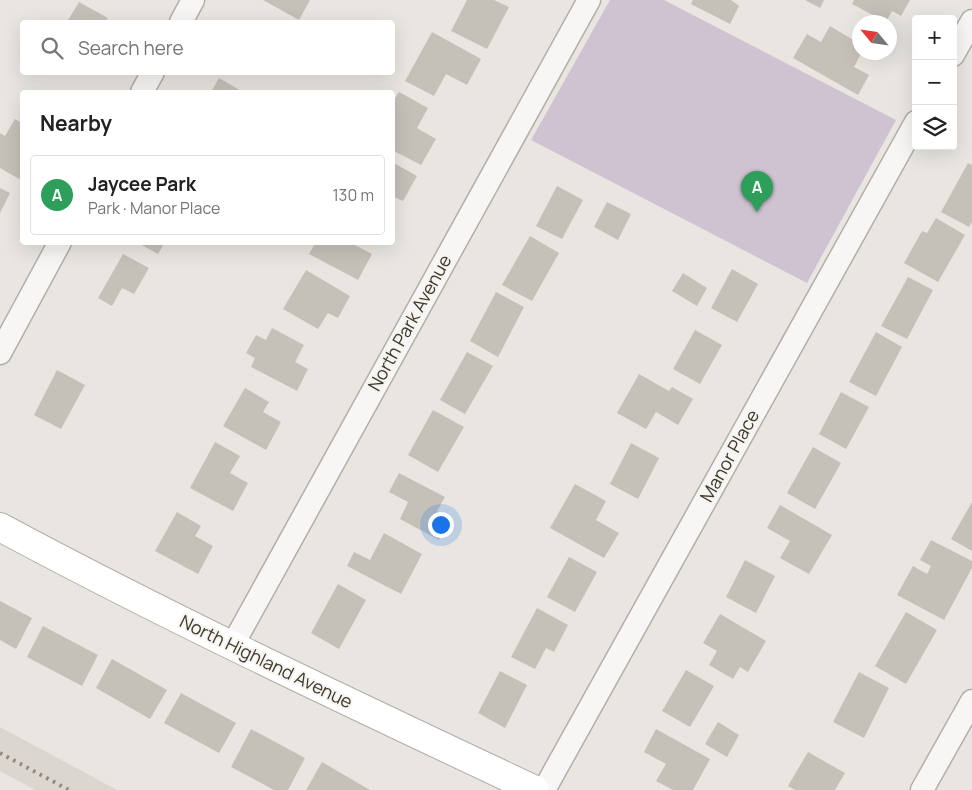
<!DOCTYPE html>
<meta charset="utf-8">
<style>
body{margin:0;font-family:Manrope,sans-serif;background:#f2f2f2;color:#222}
.controls{position:absolute;right:15px;top:15px;display:grid;overflow:hidden;border-radius:5px;box-shadow:0 5px 20px #0002}
.controls button{width:45px;height:45px;display:grid;place-items:center;padding:0;border:0;border-bottom:1px solid #e0e0e0;background:#fff;color:#222;font:25px sans-serif}
.compass{position:absolute;left:852px;top:15px;width:45px;height:45px;border-radius:50%;background:#fff;box-shadow:0 5px 20px #0002;rotate:299deg}
.you{position:absolute;left:440px;top:524px;width:18px;height:18px;margin:-12px;border:4px solid #fff;border-radius:50%;background:#1a73e8;box-shadow:0 0 0 8px #1a73e833}
.badge{display:grid;place-items:center;width:32px;height:32px;border-radius:50%;background:#366b66;color:#fff;font-size:16px;font-weight:700}
.pin{position:absolute;translate:-50% -41px;filter:drop-shadow(0 1px 2px #0008)}
.pin::after{content:'';position:absolute;top:26px;width:18px;height:15px;background:inherit;clip-path:polygon(0 0,100% 0,50% 100%)}
.list{margin:0;padding:0;list-style:none}
h2{display:flex;justify-content:space-between;align-items:center;height:65px;margin:0;padding:0 20px;font-size:21px}
h2 small{font-size:16px;font-weight:400;color:#767676}
.list li{display:grid;grid-template-columns:32px 1fr auto;gap:15px;align-items:center;box-sizing:border-box;height:80px;margin:0 10px 10px;padding:0 10px;border:1px solid #e0e0e0;border-radius:5px}
.list b{display:block;font-size:19px;white-space:nowrap}
.list p{margin:0;font-size:16px;white-space:nowrap;color:#767676}
.list em{font-size:16px;font-style:normal;color:#767676}
.icon{flex:none;width:28px;height:28px;fill:none;stroke:currentColor;stroke-width:2;stroke-linecap:round;stroke-linejoin:round}
.map{position:relative;flex:none;width:972px;height:790px;overflow:hidden}
.search{position:absolute;background:#fff;box-shadow:0 5px 20px #0002;left:20px;top:20px;width:375px;height:55px;display:flex;align-items:center;gap:12px;box-sizing:border-box;padding:0 18px;border-radius:5px;color:#767676;font-size:19px}
.panel{position:absolute;background:#fff;box-shadow:0 5px 20px #0002;left:20px;top:90px;width:375px;height:155px;border-radius:5px}
.map>svg:first-child{display:block}
.built{fill:#dbd6d0}
.green{fill:#cfc3d2}
.building{fill:#c5c1b9}
.lines{fill:none;stroke-linecap:round;stroke-linejoin:round}
.street-casing{stroke:#b3afa7;stroke-width:25}
.secondary-casing{stroke:#b3afa7;stroke-width:30}
.street{stroke:#f7f6f4;stroke-width:22}
.secondary{stroke:#fff;stroke-width:28}
.rail{stroke:#918a7c;stroke-width:4;stroke-dasharray:2.5 5;stroke-linecap:butt}
.labels{text-anchor:middle;stroke-width:4;stroke-linejoin:round;paint-order:stroke}
.street-label{font-size:18px;fill:#3f392b;stroke:#f6f4f1}
</style>
<div class="map">
<svg width="972" height="790" viewBox="0 0 972 790">
<rect width="100%" height="100%" fill="#e9e6e1"/>
<path class="built" d="M0,727L117,790H35L0,771Z"/>
<path class="green" d="M610,0H664L896,120L807,283L531,140Z"/>
<g class="building">
<path d="M263,0H310L299,20Z"/>
<path d="M467,0H494L509,7L487,49L451,31Z"/>
<path d="M693,0H731L739,6L730,24L691,4Z"/>
<path d="M805,0H824L820,8Z"/>
<path d="M854,0H910L901,16L892,11L886,22L852,4Z"/>
<path d="M79,2L108,18L105,22H67Z"/>
<path d="M830,26L860,44V52H862L854,67L869,75L858,95L793,58L807,34L821,42Z"/>
<path d="M432,32L481,59L467,85L446,74L434,96L405,81Z"/>
<path d="M219,78L243,92H211Z"/>
<path d="M399,92L428,108L417,128L436,139L421,165L392,150V103Z"/>
<path d="M15,119L22,123L21,180L0,168V133L5,136Z"/>
<path d="M392,162L417,176L403,201L392,196Z"/>
<path d="M968,163L972,165V222L969,227L941,212Z"/>
<path d="M557,186L583,200L562,239L536,226Z"/>
<path d="M0,188L10,193L0,213Z"/>
<path d="M607,202L631,214L618,240L594,227Z"/>
<path d="M936,218L965,235L938,282L904,263L922,231L927,233Z"/>
<path d="M530,236L559,253L532,301L502,285Z"/>
<path d="M136,242H165L158,254Z"/>
<path d="M316,242H354L353,244L372,254L358,280L309,254Z"/>
<path d="M123,254L149,268L134,294L122,288L112,306L98,298Z"/>
<path d="M732,269L758,284L737,322L711,308Z"/>
<path d="M306,270L350,296L338,318L328,313L318,329L283,309Z"/>
<path d="M683,273L707,288L697,306L672,291Z"/>
<path d="M908,277L933,290L907,339L881,326Z"/>
<path d="M496,292L524,307L498,357L470,341Z"/>
<path d="M272,328L304,345L295,362L308,369L297,391L251,367L255,358L246,353L256,335L266,340Z"/>
<path d="M695,330L722,345L700,384L673,369Z"/>
<path d="M876,332L902,347L876,396L849,382Z"/>
<path d="M467,352L493,366L465,414L440,400Z"/>
<path d="M57,370L85,385L61,429L34,415Z"/>
<path d="M639,374L669,391L672,387L693,399L678,425L656,412L646,429L617,413Z"/>
<path d="M245,388L269,402L263,412L281,422L266,450L223,426Z"/>
<path d="M841,392L869,407L846,449L819,434Z"/>
<path d="M433,410L464,427L438,472L408,455Z"/>
<path d="M215,442L240,456L230,473L248,483L233,511L190,488Z"/>
<path d="M631,443L659,458L638,499L610,484Z"/>
<path d="M813,447L841,463L815,509L787,493Z"/>
<path d="M399,473L445,497L437,511L450,518L439,540L400,519L408,502L389,492Z"/>
<path d="M575,484L606,501L596,520L619,533L604,558L550,528Z"/>
<path d="M972,502V551L951,539Z"/>
<path d="M780,505L832,535L809,574L780,558L790,541L767,528Z"/>
<path d="M177,512L201,526L195,536L213,546L198,574L155,551Z"/>
<path d="M384,533L422,554L401,594L347,566L354,552L370,560Z"/>
<path d="M931,540L972,561V568L944,620L897,595L913,566L927,574L931,566L920,560Z"/>
<path d="M569,557L597,572L575,612L547,597Z"/>
<path d="M745,560L775,576L756,613L726,597Z"/>
<path d="M338,584L366,600L339,649L311,633Z"/>
<path d="M0,601L32,618L16,649L0,640Z"/>
<path d="M537,608L568,625L554,652L546,648L535,669L511,657Z"/>
<path d="M906,612L937,630L906,684L875,666Z"/>
<path d="M720,614L766,641L748,672L740,667L733,679L709,665L717,651L703,643Z"/>
<path d="M43,626L98,655L82,686L27,657Z"/>
<path d="M112,659L167,690L150,719L96,688Z"/>
<path d="M686,670L714,686L690,727L662,711Z"/>
<path d="M500,671L527,685L505,728L478,713Z"/>
<path d="M859,672L889,688L864,738L833,722Z"/>
<path d="M181,693L236,723L219,753L164,723Z"/>
<path d="M718,722L739,735L727,757L705,744Z"/>
<path d="M251,729L305,758L288,790H274L231,767Z"/>
<path d="M656,729L710,759L693,790H673L656,781L666,764L644,752Z"/>
<path d="M808,752L845,773L835,790H795L788,786Z"/>
<path d="M322,762L370,790H306Z"/>
</g>
<g class="lines">
<g class="street-casing">
<g id="street">
<path d="M181,22L193,0"/>
<path d="M953,55L972,21"/>
<path d="M142,92L153,72"/>
<path d="M0,353L60,242"/>
<path d="M232,646L589,0"/>
<path d="M544,790L916,122"/>
<path d="M922,790L972,701"/>
</g>
</g>
<g class="secondary-casing">
<path id="secondary" d="M0,527C175,621 355,705 535,790"/>
</g>
<use href="#street" class="street"/>
<use href="#secondary" class="secondary"/>
<path class="rail" d="M0,753L69,790"/>
</g>
<g class="labels">
<g class="street-label">
<text transform="translate(410 323) rotate(-61)" y="6">North Park Avenue</text>
<text transform="translate(730 456) rotate(-61)" y="6">Manor Place</text>
<text transform="translate(266 662) rotate(26)" y="6">North Highland Avenue</text>
</g>
</g>
</svg>
<div class="controls">
<button>+</button>
<button>−</button>
<button><svg class="icon" aria-label="layers" viewBox="0 0 24 24"><path d="M12 4l9 5-9 5-9-5zM3 14l9 5 9-5"/></svg></button>
</div>
<svg class="compass" viewBox="-18 -18 36 36"><path d="M0-13l5 13h-10z" fill="#e53935"/><path d="M0 13l5-13h-10z" fill="#767676"/></svg>
<div class="you"></div>
<div class="pin badge" style="left:757px;top:212px;background:#2e9e5b">A</div>
<div class="search"><svg class="icon" aria-label="search" viewBox="0 0 24 24"><circle cx="10" cy="10" r="6"/><path d="M15 15l6 6"/></svg>Search here</div>
<section class="panel">
<h2>Nearby<small></small></h2>
<ul class="list">
<li><span class="badge" style="background:#2e9e5b">A</span><div><b>Jaycee Park</b><p>Park · Manor Place</p></div><em>130 m</em></li>
</ul>
</section>
</div>
